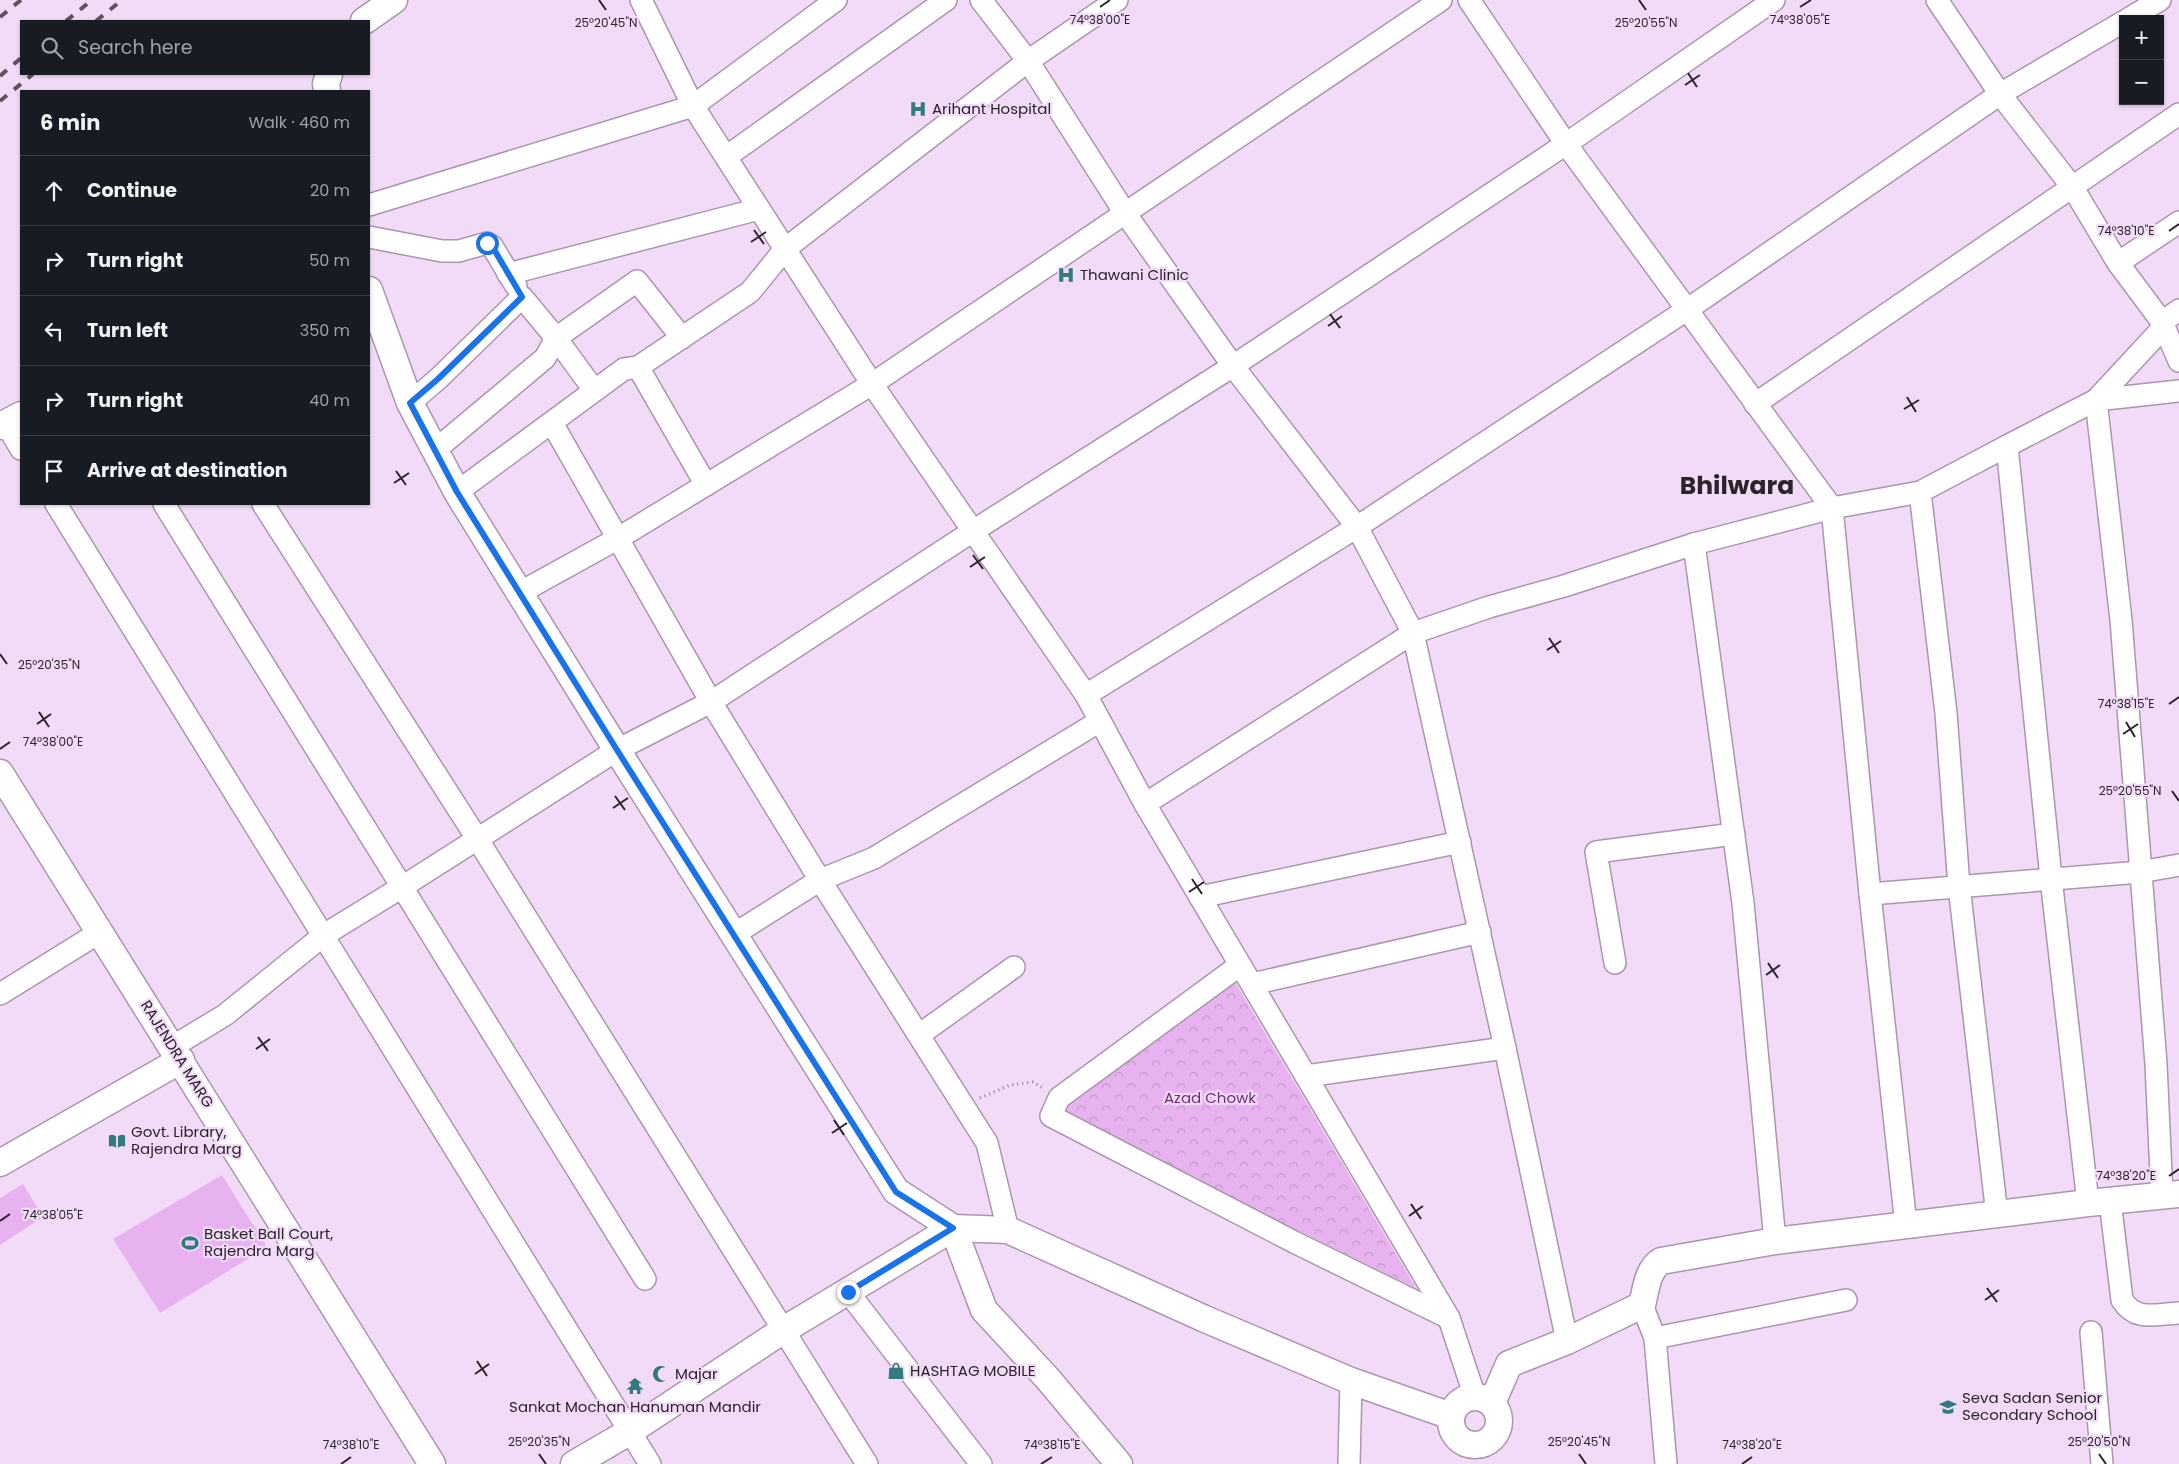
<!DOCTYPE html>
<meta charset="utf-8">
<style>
body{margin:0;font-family:Poppins,sans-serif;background:#242831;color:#f1f3f6}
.controls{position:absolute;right:15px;top:15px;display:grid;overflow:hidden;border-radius:0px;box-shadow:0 1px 4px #0004}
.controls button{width:45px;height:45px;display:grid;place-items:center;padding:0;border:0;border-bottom:1px solid #363941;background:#171b24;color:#f1f3f6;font:25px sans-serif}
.stop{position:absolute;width:15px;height:15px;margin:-11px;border:4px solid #1a73e8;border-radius:50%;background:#fff}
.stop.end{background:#1a73e8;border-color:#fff;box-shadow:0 1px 5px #0008}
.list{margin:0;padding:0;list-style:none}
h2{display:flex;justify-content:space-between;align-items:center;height:65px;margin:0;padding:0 20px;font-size:21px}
h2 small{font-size:16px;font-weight:400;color:#9ea1a6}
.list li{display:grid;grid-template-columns:32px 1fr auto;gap:15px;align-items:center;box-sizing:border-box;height:70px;padding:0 20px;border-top:1px solid #363941}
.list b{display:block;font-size:19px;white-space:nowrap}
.list em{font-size:16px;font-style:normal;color:#9ea1a6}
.icon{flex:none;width:28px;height:28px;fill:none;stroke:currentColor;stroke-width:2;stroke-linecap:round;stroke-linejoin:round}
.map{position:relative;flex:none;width:2179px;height:1464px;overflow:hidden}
.search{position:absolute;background:#171b24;box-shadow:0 1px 4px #0004;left:20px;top:20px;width:350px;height:55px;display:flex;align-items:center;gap:12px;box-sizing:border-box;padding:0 18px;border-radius:0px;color:#9ea1a6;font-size:19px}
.panel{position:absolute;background:#171b24;box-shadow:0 1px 4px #0004;left:20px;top:90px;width:350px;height:415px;border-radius:0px}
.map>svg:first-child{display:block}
.grass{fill:#e7b2ef}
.park{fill:url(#park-crowns)}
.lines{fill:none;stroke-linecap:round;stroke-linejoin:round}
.minor-casing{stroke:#ac95af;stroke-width:24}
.tertiary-casing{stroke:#ac95af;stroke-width:29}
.path{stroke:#918194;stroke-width:3;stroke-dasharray:1 4;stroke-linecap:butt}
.minor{stroke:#fff;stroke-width:21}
.tertiary{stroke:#fff;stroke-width:26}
.rail{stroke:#5e5260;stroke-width:4;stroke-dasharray:9 9;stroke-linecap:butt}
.route{stroke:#1a73e8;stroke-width:6}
.ticks{fill:none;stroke:#2c232d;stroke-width:2}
.labels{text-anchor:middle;stroke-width:4.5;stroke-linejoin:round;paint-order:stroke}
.poi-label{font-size:15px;fill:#2c232d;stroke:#f2dbf6;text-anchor:start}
.street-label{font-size:15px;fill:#2c232d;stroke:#f2dbf6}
.park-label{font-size:15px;fill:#722c7d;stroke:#f2dbf6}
.town-label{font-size:25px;font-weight:bold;fill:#2c232d;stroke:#f2dbf6}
.ticks-label{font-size:12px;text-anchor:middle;fill:#2c232d;stroke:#f2dbf6;stroke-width:4.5;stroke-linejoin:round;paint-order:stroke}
</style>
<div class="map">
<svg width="2179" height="1464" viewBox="0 0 2179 1464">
<defs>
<pattern id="park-crowns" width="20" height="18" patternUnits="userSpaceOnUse" patternTransform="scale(1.25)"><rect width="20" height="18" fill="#e7b2ef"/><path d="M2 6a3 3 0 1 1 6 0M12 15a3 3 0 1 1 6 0" fill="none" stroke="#c699cd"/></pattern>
</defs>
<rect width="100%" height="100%" fill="#f2dbf6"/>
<g class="grass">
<path d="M222,1175L267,1247L160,1313L113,1239Z"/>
<path d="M23,1184L43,1217L0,1245V1198Z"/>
</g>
<path class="park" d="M1233,979L1416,1288L1058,1113Z"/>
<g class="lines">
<g class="minor-casing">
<g id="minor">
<path d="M641,0L693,106L785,249L750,292L638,367L706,485"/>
<path d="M981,0L1028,61L1125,213L1233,366L1357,527L1413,633L1505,1048L1567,1341"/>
<path d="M1117,0L1028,61L785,249L872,384L1441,0"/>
<path d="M1469,0L1566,144L1832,508L1870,894L2140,872L2179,865"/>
<path d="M1774,0L1566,144L1233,366L973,531L1086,695L1357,527L1688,309L2000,94L2123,22"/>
<path d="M1937,0L2000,94L2073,188L2118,263L2162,322L2179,361"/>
<path d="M2128,19L2160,0"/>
<path d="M726,157L946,0"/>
<path d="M369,205L693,106L836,0"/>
<path d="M369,237L442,251H459L487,243L492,246L516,286"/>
<path d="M2118,263L2179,222"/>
<path d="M508,274L759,209"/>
<path d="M410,403L439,378L522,297L556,338L594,390"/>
<path d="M1755,404L2179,114"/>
<path d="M552,423L711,702L820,880L987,1143L1008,1230"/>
<path d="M6,424L21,449"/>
<path d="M434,451L545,358L556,338L637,281L682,338"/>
<path d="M457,492L624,369L638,367"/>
<path d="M1920,492L1946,713L1959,886L1997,1215"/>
<path d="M56,504L650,1464"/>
<path d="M164,504L402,887L324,935L225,1015L172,1047"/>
<path d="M263,504L478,840L867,1464"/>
<path d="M1694,544L1743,903L1775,1241"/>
<path d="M521,592L617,539L872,384L973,531L711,702L617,750L402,887L645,1279"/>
<path d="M1086,695L1145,804L1413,633L1489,607L1564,586L1694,544L1832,508L1920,492L2007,446"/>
<path d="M1145,804L1449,1318L1475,1397"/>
<path d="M1870,894L1906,1225"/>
<path d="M1200,897L1460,842"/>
<path d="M733,935L820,880L874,858L1100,721"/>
<path d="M1615,963L1596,852L1734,834"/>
<path d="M1240,965L1059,1098L1051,1116L1294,1242L1449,1318"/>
<path d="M1252,984L1480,932"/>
<path d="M0,994L100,932"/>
<path d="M919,1035L1014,967"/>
<path d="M1306,1076L1505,1048"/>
<path d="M2162,1196L2156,1064L2133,771L2121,620L2096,400L2161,330L2162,322L2179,310"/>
<path d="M2110,1201L2122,1300C2136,1322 2155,1314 2179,1313"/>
<path d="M2088,1203L2051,878L2007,446L2096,400L2179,391"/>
<path d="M848,1292L981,1464"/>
<path d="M1642,1305L1655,1338L1666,1464"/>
<path d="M2091,1332L2102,1464"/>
<path d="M1655,1338L1846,1300"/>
<path d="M1349,1464L1351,1381"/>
</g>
</g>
<g class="tertiary-casing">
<g id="tertiary">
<path d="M364,21L394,0"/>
<path d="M327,91L326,84L329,74"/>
<path d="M369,290L410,403L457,492L617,750L896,1191L953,1228L1008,1230L1205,1319L1351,1381L1451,1416"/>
<path d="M0,426L21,415"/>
<path d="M0,773L432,1464"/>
<path d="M0,1163L181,1060"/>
<path d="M953,1228L984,1310L1048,1379L1119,1464"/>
<circle cx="1475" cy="1421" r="24"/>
<path d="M1492,1403L1509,1364L1567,1341L1642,1305C1646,1290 1647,1270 1661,1261L1775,1241L2088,1203L2179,1194"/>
<path d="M574,1464L629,1432L782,1331L953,1228"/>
</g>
</g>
<path class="path" d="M980,1098L1010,1085L1033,1082L1043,1088"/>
<use href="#minor" class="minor"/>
<use href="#tertiary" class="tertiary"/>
<g class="rail">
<path d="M0,17L21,0"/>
<path d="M66,21L92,0"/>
<path d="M96,21L122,0"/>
<path d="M0,76L21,58"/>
<path d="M0,101L33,74"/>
</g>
</g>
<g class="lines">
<path class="route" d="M487,243L492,246L522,297L439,378L410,403L457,492L617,750L896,1192L953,1228L848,1292"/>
</g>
<path class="ticks" d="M599,0L606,10M1639,0L1646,10M1100,7L1110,0M1800,7L1811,0M1688,73L1697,87M1685,85L1700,75M754,230L764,244M2169,231L2179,224M751,242L766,232M1330,314L1340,328M1328,326L1342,316M1907,397L1916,412M1904,409L1919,400M396,471L406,485M394,483L409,473M973,555L983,569M970,567L985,557M1549,638L1559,653M1547,650L1561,641M0,654L7,664M2169,704L2179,697M39,712L49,727M2126,722L2135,737M37,724L51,714M2123,734L2138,724M0,749L10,742M2172,791L2179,801M615,796L625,810M613,808L628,798M1192,879L1202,894M1189,892L1204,882M1768,963L1778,978M1766,975L1780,965M258,1037L268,1051M256,1049L270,1039M834,1120L844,1135M832,1133L847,1123M2169,1176L2179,1169M1411,1204L1421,1219M1409,1216L1423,1206M0,1221L10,1214M1987,1288L1997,1302M1985,1300L1999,1290M477,1361L487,1376M475,1374L489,1364M539,1454L546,1464M1579,1454L1586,1464M2099,1454L2106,1464M341,1464L351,1457M1041,1464L1052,1457M1742,1464L1752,1457"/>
<defs>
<g id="hospital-bare" transform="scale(1.35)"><path d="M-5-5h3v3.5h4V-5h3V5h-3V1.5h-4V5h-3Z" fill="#317a7e" stroke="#f2dbf6" stroke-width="2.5" paint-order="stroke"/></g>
<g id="library-bare" transform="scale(1.35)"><path d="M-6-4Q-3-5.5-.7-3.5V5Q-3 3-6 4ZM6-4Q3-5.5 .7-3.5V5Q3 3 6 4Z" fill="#317a7e" stroke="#f2dbf6" stroke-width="2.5" paint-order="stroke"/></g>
<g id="stadium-bare" transform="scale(1.35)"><path d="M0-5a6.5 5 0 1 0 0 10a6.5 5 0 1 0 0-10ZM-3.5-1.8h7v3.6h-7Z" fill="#317a7e" stroke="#f2dbf6" stroke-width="2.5" paint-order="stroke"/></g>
<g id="shop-bare" transform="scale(1.35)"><path d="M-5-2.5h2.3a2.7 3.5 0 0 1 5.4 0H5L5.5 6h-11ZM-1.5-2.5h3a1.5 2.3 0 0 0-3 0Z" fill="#317a7e" stroke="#f2dbf6" stroke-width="2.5" paint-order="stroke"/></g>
<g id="mosque-bare" transform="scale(1.35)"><path d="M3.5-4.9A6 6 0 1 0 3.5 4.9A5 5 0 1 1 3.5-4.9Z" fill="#317a7e" stroke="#f2dbf6" stroke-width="2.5" paint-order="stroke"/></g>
<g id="temple-bare" transform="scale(1.35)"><path d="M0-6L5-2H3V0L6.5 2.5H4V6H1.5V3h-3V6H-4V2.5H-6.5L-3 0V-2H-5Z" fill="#317a7e" stroke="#f2dbf6" stroke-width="2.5" paint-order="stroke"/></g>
<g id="school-bare" transform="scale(1.35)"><path d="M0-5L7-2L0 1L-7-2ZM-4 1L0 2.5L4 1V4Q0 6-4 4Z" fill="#317a7e" stroke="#f2dbf6" stroke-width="2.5" paint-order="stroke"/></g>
</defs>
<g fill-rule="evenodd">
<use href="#hospital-bare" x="918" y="109"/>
<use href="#hospital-bare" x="1066" y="275"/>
<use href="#library-bare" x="117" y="1141"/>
<use href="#stadium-bare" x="190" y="1243"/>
<use href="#shop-bare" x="896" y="1371"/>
<use href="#mosque-bare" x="661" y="1374"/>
<use href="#temple-bare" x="635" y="1386"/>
<use href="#school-bare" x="1948" y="1407"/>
</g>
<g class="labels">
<g class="poi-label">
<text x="932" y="114">Arihant Hospital</text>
<text x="1080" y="280">Thawani Clinic</text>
<text x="131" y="1137">Govt. Library,<tspan x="131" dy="17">Rajendra Marg</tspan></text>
<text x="204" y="1239">Basket Ball Court,<tspan x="204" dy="17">Rajendra Marg</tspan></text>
<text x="910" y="1376">HASHTAG MOBILE</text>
<text x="675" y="1379">Majar</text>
<text x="1962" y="1403">Seva Sadan Senior<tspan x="1962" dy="17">Secondary School</tspan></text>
<text x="635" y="1412" text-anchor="middle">Sankat Mochan Hanuman Mandir</text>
</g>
<g class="street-label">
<text transform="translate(177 1054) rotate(58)" y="5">RAJENDRA MARG</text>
</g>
<g class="park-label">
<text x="1210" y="1103">Azad Chowk</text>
</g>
<g class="town-label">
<text x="1737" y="494">Bhilwara</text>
</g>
</g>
<g class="ticks-label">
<text x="1100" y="24">74°38'00"E</text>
<text x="1800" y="24">74°38'05"E</text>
<text x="606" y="27">25°20'45"N</text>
<text x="1646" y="27">25°20'55"N</text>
<text x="2126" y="235">74°38'10"E</text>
<text x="49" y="669">25°20'35"N</text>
<text x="2126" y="708">74°38'15"E</text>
<text x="53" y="746">74°38'00"E</text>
<text x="2130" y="795">25°20'55"N</text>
<text x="2126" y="1180">74°38'20"E</text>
<text x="53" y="1219">74°38'05"E</text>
<text x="539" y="1446">25°20'35"N</text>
<text x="1579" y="1446">25°20'45"N</text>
<text x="2099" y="1446">25°20'50"N</text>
<text x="351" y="1449">74°38'10"E</text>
<text x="1052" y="1449">74°38'15"E</text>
<text x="1752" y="1449">74°38'20"E</text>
</g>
</svg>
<div class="controls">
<button>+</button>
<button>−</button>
</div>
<div class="stop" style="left:487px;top:243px"></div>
<div class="stop end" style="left:848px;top:1292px"></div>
<div class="search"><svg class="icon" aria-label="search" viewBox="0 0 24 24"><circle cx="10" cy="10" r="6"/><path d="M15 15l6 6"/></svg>Search here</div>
<section class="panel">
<h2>6 min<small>Walk · 460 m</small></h2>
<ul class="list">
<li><svg class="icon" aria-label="ahead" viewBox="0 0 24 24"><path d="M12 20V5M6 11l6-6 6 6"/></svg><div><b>Continue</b></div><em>20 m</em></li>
<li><svg class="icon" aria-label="right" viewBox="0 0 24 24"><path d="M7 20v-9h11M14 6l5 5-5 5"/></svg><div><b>Turn right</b></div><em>50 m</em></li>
<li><svg class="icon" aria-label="left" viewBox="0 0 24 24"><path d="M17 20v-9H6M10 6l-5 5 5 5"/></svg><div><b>Turn left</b></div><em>350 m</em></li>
<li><svg class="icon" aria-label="right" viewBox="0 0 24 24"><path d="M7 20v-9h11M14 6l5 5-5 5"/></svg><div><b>Turn right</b></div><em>40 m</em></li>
<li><svg class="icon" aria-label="arrive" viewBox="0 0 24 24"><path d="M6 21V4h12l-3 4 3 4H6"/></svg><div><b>Arrive at destination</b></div></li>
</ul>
</section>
</div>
